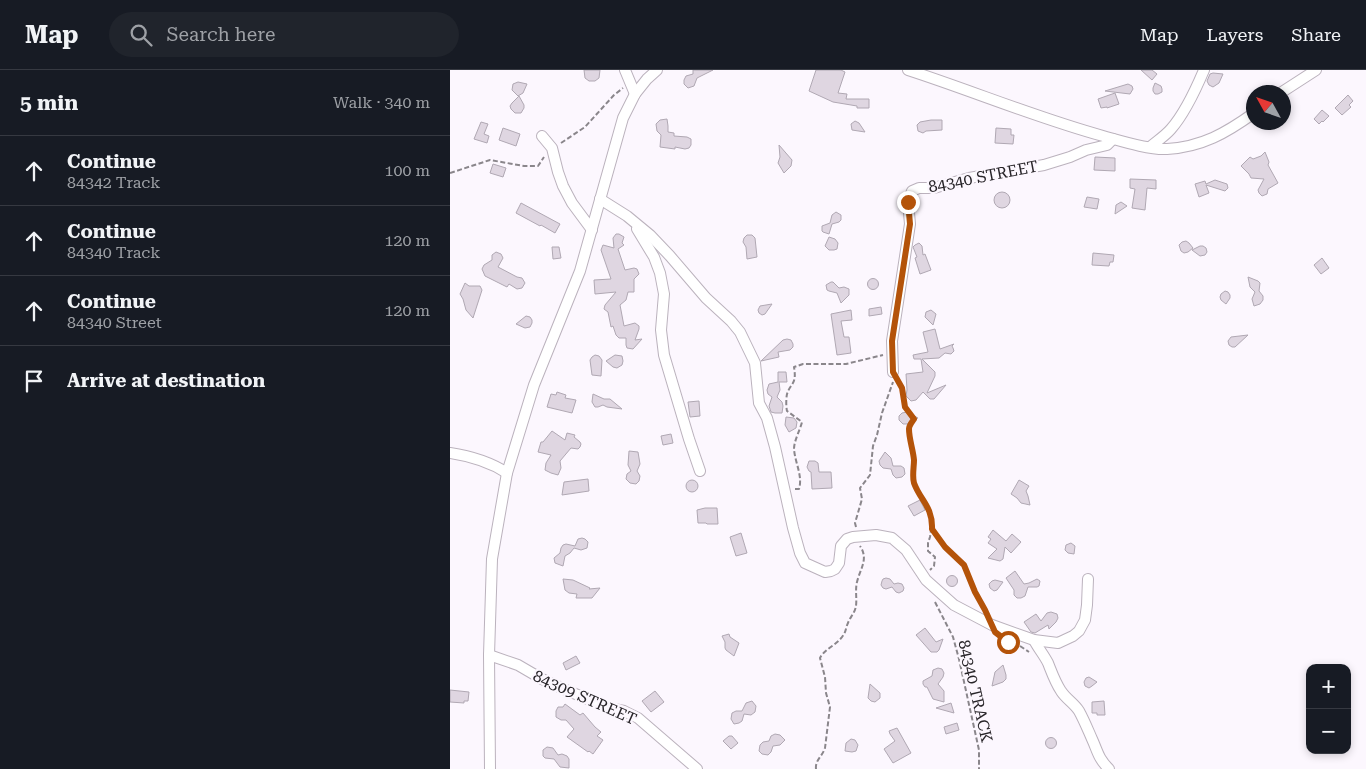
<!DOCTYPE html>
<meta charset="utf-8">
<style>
body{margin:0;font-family:"Roboto Serif",serif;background:#20242c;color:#f1f3f6}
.controls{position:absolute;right:15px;bottom:15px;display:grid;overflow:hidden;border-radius:10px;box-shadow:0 2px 8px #0003}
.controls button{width:45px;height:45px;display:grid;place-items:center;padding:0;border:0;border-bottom:1px solid #363941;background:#171b24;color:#f1f3f6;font:25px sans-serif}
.compass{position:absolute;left:796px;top:15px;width:45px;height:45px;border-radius:50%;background:#171b24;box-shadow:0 2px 8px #0003;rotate:310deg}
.stop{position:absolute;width:15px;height:15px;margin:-11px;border:4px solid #b45309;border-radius:50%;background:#fff}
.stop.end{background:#b45309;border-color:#fff;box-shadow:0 1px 5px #0008}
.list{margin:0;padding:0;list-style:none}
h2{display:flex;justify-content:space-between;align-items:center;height:65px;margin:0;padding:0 20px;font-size:21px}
h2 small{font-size:16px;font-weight:400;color:#9ea1a6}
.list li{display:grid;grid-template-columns:32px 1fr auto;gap:15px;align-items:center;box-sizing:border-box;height:70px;padding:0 20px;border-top:1px solid #363941}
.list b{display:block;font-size:19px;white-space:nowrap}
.list p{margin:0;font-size:16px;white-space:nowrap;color:#9ea1a6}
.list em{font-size:16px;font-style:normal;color:#9ea1a6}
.icon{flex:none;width:28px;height:28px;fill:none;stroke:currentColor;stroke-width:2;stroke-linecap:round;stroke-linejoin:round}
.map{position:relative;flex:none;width:916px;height:699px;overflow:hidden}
header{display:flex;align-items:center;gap:30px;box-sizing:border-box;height:70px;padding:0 25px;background:#171b24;border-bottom:1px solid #363941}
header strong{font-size:24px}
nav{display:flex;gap:28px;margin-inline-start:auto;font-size:18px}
.search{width:350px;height:45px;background:#20242c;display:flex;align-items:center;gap:12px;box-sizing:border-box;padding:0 18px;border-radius:28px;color:#9ea1a6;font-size:19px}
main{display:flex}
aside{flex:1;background:#171b24}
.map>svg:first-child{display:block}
.building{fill:#dfd6e1;stroke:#b0a8b3}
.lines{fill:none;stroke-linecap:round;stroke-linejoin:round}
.minor-casing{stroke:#bbb2bd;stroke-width:12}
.path{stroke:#8a868b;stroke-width:2;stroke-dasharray:5 2.5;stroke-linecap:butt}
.minor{stroke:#fff;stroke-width:10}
.route{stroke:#b45309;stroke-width:6}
.labels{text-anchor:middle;stroke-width:4.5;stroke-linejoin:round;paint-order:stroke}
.street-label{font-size:16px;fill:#282529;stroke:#fcf7fe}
</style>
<header>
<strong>Map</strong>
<div class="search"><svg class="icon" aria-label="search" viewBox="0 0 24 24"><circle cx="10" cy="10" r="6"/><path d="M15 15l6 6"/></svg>Search here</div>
<nav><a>Map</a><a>Layers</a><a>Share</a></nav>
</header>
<main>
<aside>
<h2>5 min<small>Walk · 340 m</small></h2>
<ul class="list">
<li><svg class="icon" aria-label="ahead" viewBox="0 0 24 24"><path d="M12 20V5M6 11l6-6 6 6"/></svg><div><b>Continue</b><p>84342 Track</p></div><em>100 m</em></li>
<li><svg class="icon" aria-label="ahead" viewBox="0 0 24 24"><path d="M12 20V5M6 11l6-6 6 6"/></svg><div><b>Continue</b><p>84340 Track</p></div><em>120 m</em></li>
<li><svg class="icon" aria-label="ahead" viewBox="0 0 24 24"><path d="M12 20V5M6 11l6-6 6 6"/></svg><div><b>Continue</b><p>84340 Street</p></div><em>120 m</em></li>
<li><svg class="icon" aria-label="arrive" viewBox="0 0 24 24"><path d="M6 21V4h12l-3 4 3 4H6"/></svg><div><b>Arrive at destination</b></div></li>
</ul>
</aside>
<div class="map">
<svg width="916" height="699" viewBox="0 0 916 699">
<rect width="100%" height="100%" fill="#fcf7fe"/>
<g class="building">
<path d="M134,0H150L149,8L145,11H139L135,8Z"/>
<path d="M243,0H263L247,8L244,16L238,18L234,14V10L236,6L243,4Z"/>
<path d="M366,0H391L395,2L388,23L397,24L396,29H419V38H407V36L383,32L359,21Z"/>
<path d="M691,0H702L707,4L702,10Z"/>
<path d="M763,3L773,4L769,13L763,17L759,15L757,11L760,4Z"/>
<path d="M68,12L77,14L73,23L68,26L62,20L63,14Z"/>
<path d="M705,13L711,16L712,19V22L708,24H705L703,21V18Z"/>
<path d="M678,14L682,16L683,19L680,24L655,21Z"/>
<path d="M665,23L669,34L657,38V37L651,38L648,29Z"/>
<path d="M898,25L903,31L899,35L901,37L892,45L885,38Z"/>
<path d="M69,26L74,35V38L71,43H65L61,39L60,36L62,33Z"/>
<path d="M872,40L879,46L873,52L872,51L869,54L864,49Z"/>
<path d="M217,49L218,56V62L224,63V66L237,67L241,69V75L239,78L235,79L225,77V79L210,77L211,65L207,61L206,54L210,50Z"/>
<path d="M481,50H492V60L476,61L473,63L468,61L467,55L470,52Z"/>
<path d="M405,51L409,53L415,62L402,60L401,54Z"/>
<path d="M31,52L38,54L34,64L39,66L37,73L24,69Z"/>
<path d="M53,58L70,64L66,76L49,70Z"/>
<path d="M546,58L561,59V65H564L563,74L545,73Z"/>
<path d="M329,75L342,90L341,96L334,103L328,93L330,87Z"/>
<path d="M815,82L819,92L818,95L828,113L818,119L817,124L812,126L809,123L808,120L814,109L801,108L799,104L791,96L800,87L803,89L811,86Z"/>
<path d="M645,87L665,88V101L644,100Z"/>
<path d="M43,94L56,98L53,107L40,103Z"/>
<path d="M680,109L706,110V119L697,118L695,140L682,138L685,119L680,118Z"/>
<path d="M765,110L777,114L778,118L775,121L756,115L759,123L749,127L745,114L755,111L756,114Z"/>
<circle cx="552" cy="130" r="8"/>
<path d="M637,127L649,129L647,139L634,137Z"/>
<path d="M671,132L677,136L665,144L666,135Z"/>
<path d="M71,133L110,154L105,163L91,155L90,156L66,143Z"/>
<path d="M386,142L391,145V150L389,152L382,154L379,164L373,162L372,161V156L380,153L382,145Z"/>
<path d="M166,164H169L174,167L172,173L174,175L168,179L175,200L184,198L187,199L189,204L184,209V222H178L176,230L170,235L174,256L185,253L189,256V259L185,270L192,269L183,279L177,278L176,275V268H169L166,265L163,256L161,257L158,242L154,239L155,235L166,222L145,224L144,210L161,209L151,180L153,175L164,178L163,168Z"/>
<path d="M297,165H302L305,168L307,187L297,189L296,177L293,172L294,168Z"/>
<path d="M379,167L385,169L388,173L387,179L384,180H379L375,176Z"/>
<path d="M736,171L739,173L743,178L738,182L734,183L731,181L729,175L732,172Z"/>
<path d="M469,173L472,176L473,185L475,184L481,200L470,204L465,188L467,187L463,177L465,175Z"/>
<path d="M750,176H753L756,178L757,182L755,185L750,186L742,180Z"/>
<path d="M102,177H109L111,188L103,189Z"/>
<path d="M46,182L51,184L53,188L48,197L67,207L72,208L75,213L72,218L67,219L59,214L57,217L35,206L32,199L34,195L42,190V185Z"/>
<path d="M643,183L664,185L663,192H660L659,196L642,195Z"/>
<path d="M872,188L879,198L871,204L864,195Z"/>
<path d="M798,207L808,211L810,213L809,221L813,226V230L810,234L804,236L802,229L805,222L800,217Z"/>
<circle cx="423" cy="214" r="5.5"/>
<path d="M381,212H383L389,218L394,217L399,219V225L391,233L387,223L379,221L377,220L376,215Z"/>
<path d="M15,213L19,216H30L32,220L23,248L16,240L13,229L10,224Z"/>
<path d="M775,221L778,222L780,225V228L776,234L771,230L770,227L771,224Z"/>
<path d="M322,234L315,244L312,245L309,243L308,240L310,236Z"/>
<path d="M431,237L432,244L419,246V239Z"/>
<path d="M401,240L402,250L391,251L394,267H399L401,283L387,285L381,244Z"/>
<path d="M481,240L486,244L483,255L475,247L476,242Z"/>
<path d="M76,246L80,247L82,250V253L80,257L75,258L66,254Z"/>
<path d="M485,259L490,279L504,274L502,276L503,278L504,281L501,284L495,283L489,288L472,289L485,302V306L477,323L496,315L484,329H480L473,322L466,330L461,331L456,326L457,320L456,304L473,302L471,289H464L463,285L478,282L473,262Z"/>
<path d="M798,265L785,277H782L779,275L778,271L781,267Z"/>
<path d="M337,269L341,270L343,274V277L340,280L328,282L329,287L311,291L333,270Z"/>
<path d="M145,285L149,286L152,290L151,306L142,305L140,290L142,287Z"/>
<path d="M165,285L172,286L173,291L172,295L167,298L163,297L156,291Z"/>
<path d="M328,302H336L337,312H329L330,320L327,327L332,332L333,336L332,343H325L321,342L319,336L322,327L318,324L317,320L319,314L328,312Z"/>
<path d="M107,322L116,325L115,328L126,330L122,343L97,337L101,324L106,325Z"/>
<path d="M143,324L154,329H160L172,339L157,337L153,335L148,337H145L142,332Z"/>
<path d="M249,331L250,346L240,347L238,332Z"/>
<path d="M457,342L468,348L457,354H453L449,350V346L452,343Z"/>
<path d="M336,347L344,348L347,352L346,358L339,362L335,355Z"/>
<path d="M102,361L115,370L117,363L125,365L124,367L130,372L131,374L130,377L128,379L121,378L110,391L111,398L108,405L101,403L95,400L96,393L101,385L88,382L91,372H93Z"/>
<path d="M221,364L223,373L213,375L211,366Z"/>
<path d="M179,381L188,382L190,394L187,401L190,406L189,411L186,414L180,413L176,409L177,404L181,401L178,395Z"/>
<path d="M435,382L441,388L443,396H451L454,398L455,404L452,407L446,408L443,405L441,399L433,398L430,395L429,391Z"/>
<path d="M359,391H365L368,393L369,402H381L382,418L362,419L361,402L359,401L357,397Z"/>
<path d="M138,409L139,421L112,425L114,412Z"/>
<circle cx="242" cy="416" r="6"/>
<path d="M569,410L579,416L576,421L578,426L580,435L571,433L567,428L561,424Z"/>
<path d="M470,430L475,440L464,446L458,436Z"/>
<path d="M255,438H267L268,454H257L256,453H248L247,440Z"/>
<path d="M543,460L556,471L562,464L571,472L561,483L555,477L553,489L550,491L538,488L547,479L538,473L541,469L538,467Z"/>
<path d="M291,463L297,483L286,486L280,467Z"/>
<path d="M132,468L135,469L138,472L137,478L131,480L124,478L120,483L115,486L113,496L105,493L104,488L110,483L111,478L113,475L116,474L125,476L128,469Z"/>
<path d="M621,473L625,476L624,484L618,483L615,480L616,475Z"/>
<path d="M565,501L574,514L579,513L587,509L590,511L589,516L587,517H578L575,526L571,528H567L564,525V520L556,508Z"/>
<circle cx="502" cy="511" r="5.5"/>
<path d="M436,508L440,509L444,514L448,513L452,514L454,518L453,521L449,523L446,522L442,517L436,519L433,518L431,515L432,511L433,509Z"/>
<path d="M113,509L123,510L140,518L139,519L150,518L142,528H126L127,524L119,523L115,520Z"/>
<path d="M545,510L553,512L547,520L544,521L540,518L539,514L542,511Z"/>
<path d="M601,542L607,544L608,548L606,552L599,559L598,555L585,563L581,562L574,552L586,544L591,551L597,543Z"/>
<path d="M475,558L486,572L493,569L489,580L487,582H481L466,565Z"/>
<path d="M279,564L280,567L289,573L284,586L276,580L275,578V572L272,566Z"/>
<path d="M126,586L130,593L116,600L113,593Z"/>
<path d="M553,595L556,605V609L553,612L542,616L545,602Z"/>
<path d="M488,598L492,599L494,603L493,607L488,614L494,621V632L483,629L477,617H475L473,614V611L482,606L483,600Z"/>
<path d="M639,607L647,612L642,616L639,618L635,616L634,612L636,608Z"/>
<path d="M420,614L430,623V628L425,632L421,631L418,628Z"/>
<path d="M0,620L19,622L18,631H14V633L0,632Z"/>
<path d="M205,621L214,632L201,642L192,631Z"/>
<path d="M302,631L306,636L305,642L301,645L294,644L292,651L289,653L284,654L281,649L282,643L286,641H292L296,633Z"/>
<path d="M654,631L655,645H647V643H642V632Z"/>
<path d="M501,633L504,643L486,638Z"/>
<path d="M115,634L130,645L133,643L145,657L151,662L147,666L153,670L143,684L139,681L138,682L117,667L124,659L116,650H111L106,647V641L108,637H113Z"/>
<path d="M507,653L509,660L496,664L494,657Z"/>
<path d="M447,658L461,683L443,693L434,679L445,671L440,664L439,661Z"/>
<path d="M325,664L330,665L335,670L330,675L323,676L321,682L318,685L312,684L309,681L310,675L313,672L319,671L321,666Z"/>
<path d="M279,666H282L288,673L281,679L273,671Z"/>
<circle cx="601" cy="673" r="5.5"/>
<path d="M401,669L405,670L408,675L406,681L402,682L395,681L396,673Z"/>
<path d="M97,677L103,678L108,685L112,684L117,686L119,689V698L110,697L104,689L95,688L93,686V680Z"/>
</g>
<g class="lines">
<g class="minor-casing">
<g id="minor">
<path d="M175,0L185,24"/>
<path d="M458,0C523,21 587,48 653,66C671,71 699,80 717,79C752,77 776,63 804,43"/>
<path d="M832,22L866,0"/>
<path d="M92,66L102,78L108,102L113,116L122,133L142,160"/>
<path d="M700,77C707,71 715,66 721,59C735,43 746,19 754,0"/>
<path d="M150,129L177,146L200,165L220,186L256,228L281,251L290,262L305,293L309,333L317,348L325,377L343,458L350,483L355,493L375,502L381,501L385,499L389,493L391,476L397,469L403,467L426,465L442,468L456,480L476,510L504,535L542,555L584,570L608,573L623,566L629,561L635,550L637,535L638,509"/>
<path d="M187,159L204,187L210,203L214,224L211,260L214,285L239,369L250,401"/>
<path d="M443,302L442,271L460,154L458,132L462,121L469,118H484L519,108L594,95L620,87L636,80L657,75L663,69"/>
<path d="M0,383C20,386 40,392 57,403"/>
<path d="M584,570C588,578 594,585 598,593C602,603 605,612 611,621C616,629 624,633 629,641C634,650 638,660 642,669C648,682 648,688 659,699"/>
<path d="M39,585L68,595L92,609L116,620L159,638L174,641L188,648L247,699"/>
<path d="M40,699L39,585L42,489L57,403L84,315L130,201L173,48L185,24L197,9L207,0"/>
</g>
</g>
<g class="path">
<path d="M111,73L135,57L164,25L173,18"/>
<path d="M0,103L40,90L74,96H88L94,87"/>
<path d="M448,311L452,318L455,337L464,349L459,357L461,376L464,388L463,410L464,414L478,437L482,453L480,467L478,473V481L485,487L484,496L480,500"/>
<path d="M345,419H349C353,406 345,393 344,379C344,371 350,360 352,352L337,341C336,336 336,329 337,324C341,312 347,315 344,297L353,294H396L433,285"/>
<path d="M406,457L405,453L412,429L410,418L420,405L423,376L427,365L432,343L443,312"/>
<path d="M482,459L490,471L514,495L525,522L535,539"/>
<path d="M485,532L503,567L509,589L529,680V699"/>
<path d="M570,576L579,582"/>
<path d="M366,699C365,690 372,687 375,678L380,637L376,623L375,607L370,588C375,578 388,575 394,564C396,561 396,557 398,553C400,547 405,543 406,536C407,528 405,520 407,512C410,499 419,489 410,476"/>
</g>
<use href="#minor" class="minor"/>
</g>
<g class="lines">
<path class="route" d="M458,132L460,154L442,271L443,302L452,318L455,337L464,349C462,352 459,355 459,359C459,369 463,379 464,390C464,397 462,406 464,413C470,430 483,437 482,459L495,477L514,495L525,522L535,540L545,562L558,572"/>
</g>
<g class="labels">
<g class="street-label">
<text transform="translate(533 106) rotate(-11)" y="6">84340 STREET</text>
<text transform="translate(526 621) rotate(77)" y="6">84340 TRACK</text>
<text transform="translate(135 627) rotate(24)" y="6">84309 STREET</text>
</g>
</g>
</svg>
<div class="controls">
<button>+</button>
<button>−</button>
</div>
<svg class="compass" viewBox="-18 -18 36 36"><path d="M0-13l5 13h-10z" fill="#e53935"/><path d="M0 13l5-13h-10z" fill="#9ea1a6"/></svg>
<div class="stop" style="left:558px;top:572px"></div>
<div class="stop end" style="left:458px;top:132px"></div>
</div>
</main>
